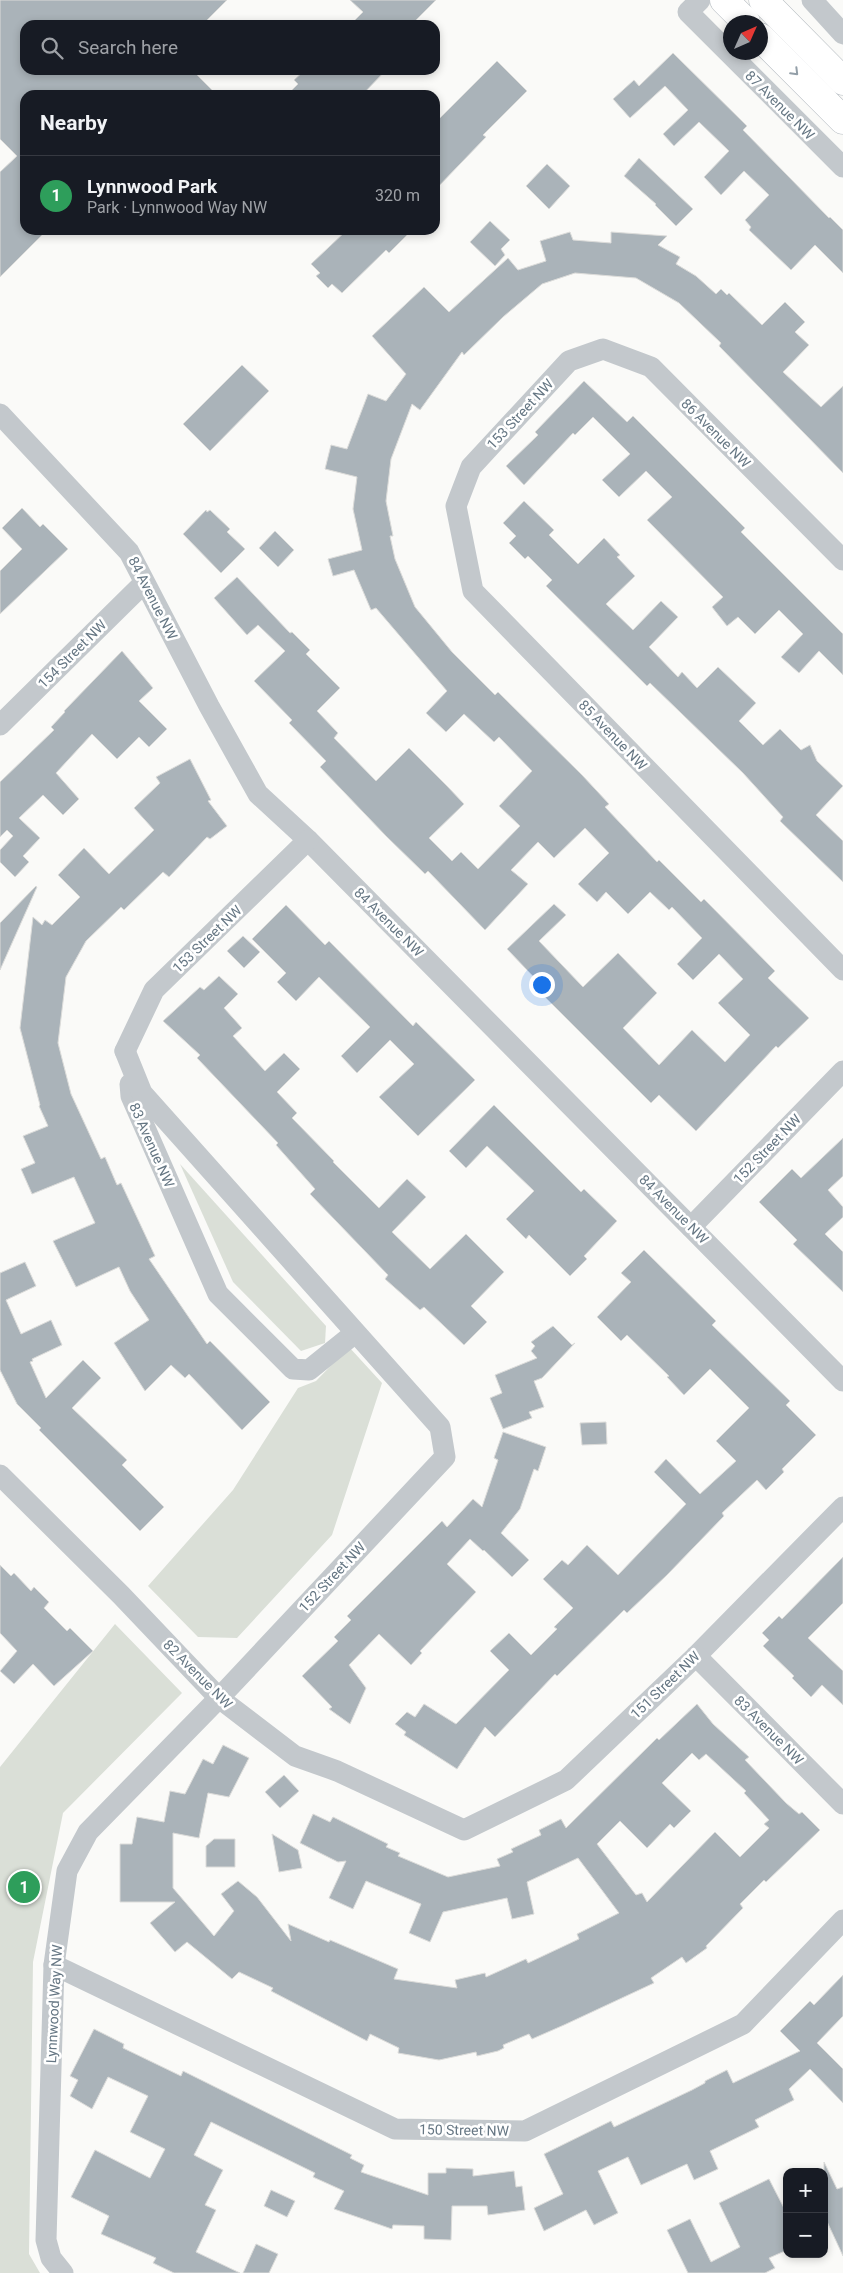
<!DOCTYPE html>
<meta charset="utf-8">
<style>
body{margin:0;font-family:Roboto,sans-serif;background:#20242c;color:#f1f3f6}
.controls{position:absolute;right:15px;bottom:15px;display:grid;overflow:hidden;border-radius:10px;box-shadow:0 2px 8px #0003}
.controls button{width:45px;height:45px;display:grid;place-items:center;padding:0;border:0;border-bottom:1px solid #363941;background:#171b24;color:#f1f3f6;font:25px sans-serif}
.compass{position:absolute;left:723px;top:15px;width:45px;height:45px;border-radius:50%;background:#171b24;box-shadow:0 2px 8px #0003;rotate:45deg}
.you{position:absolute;left:541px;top:984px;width:18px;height:18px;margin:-12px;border:4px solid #fff;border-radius:50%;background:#1a73e8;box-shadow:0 0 0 8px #1a73e833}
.badge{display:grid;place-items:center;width:32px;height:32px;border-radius:50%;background:#e4572e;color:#fff;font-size:16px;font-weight:700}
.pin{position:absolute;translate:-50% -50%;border:2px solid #fff;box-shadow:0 1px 5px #0006}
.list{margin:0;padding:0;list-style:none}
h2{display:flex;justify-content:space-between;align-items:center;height:65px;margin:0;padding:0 20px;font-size:21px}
h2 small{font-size:16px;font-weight:400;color:#9ea1a6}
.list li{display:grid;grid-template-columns:32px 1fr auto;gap:15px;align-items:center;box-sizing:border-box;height:80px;padding:0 20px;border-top:1px solid #363941}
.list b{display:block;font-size:19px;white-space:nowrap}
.list p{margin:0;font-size:16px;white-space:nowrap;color:#9ea1a6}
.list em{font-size:16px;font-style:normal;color:#9ea1a6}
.icon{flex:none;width:28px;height:28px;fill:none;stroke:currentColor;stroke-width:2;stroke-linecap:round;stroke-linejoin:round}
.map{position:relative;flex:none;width:843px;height:2273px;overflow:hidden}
.search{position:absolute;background:#171b24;box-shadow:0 2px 8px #0003;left:20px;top:20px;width:420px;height:55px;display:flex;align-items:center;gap:12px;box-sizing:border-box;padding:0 18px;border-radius:15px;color:#9ea1a6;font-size:19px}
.panel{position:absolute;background:#171b24;box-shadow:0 2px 8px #0003;left:20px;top:90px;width:420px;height:145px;border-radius:15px}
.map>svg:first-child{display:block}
.green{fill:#dadfd7}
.building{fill:#aab3b9;stroke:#dcdcda;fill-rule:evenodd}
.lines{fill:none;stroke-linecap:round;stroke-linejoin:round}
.secondary-casing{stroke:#b3babf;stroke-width:29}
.minor{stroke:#c3c8cc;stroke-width:21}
.secondary{stroke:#fff;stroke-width:28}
.oneway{stroke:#939fa8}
.labels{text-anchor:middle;stroke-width:5;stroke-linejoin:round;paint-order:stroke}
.street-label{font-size:14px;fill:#657683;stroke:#fff}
</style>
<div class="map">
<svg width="843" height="2273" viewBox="0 0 843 2273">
<rect width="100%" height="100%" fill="#fafaf8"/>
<g class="green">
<path d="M180,1164L326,1326L325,1343L301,1351L233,1282Z"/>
<path d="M349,1347L382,1383L332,1535L237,1638L198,1637L148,1586L233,1490L298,1388L316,1381Z"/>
<path d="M115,1624L182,1693L63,1813L33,1962L29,2254L40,2273H0V1767Z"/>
</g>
<g class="building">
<path d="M0,0H227L202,25H25V70H192L217,95H25V230H47L0,277V172L17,156L0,139Z"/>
<path d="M350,0H436L411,25H350L363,12Z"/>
<path d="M673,53L747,126L743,130L829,218L830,217L843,230V273L815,245L791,270L749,230L751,227L745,220L769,195L744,171L721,195L704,177L729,151L699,122L674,146L663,134L688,110L665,86L630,118L613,99L634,80L639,86Z"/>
<path d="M497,61L527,91L483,135L486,137L435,190V123Z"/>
<path d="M305,70H386L362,95H287L298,84L294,80Z"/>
<path d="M639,158L693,209L676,226L655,205L656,204L624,176Z"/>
<path d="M547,164L570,186L549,209L526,186Z"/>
<path d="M490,221L510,240L501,249L505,255L495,266L470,242Z"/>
<path d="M347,230H412L389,253L386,250L342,293L332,284L328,288L316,276L320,273L311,264Z"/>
<path d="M570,232L573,240L611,243V232L667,236L658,245L680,257L676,264L696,276L716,294L721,289L727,295L729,293L762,325L785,302L805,322L795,332L809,345L783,372L821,407L843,386V473L719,346L721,343L679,303L636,278L575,273L542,284L503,317L464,355L462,352L420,410L412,404L391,459L386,501L393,536H390L395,559L415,607L452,652L495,695L498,692L582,775L609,804L605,807L657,862L659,860L701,902L704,899L775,971L768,978L809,1018L778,1048L776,1046L696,1131L659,1095L651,1103L544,996L548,992L507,949L554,904L566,915L539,941L583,987L618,953L657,993L623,1028L659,1065L692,1030L725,1062L750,1035L718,1003L743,979L719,954L693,980L677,964L702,938L672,907L669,910L650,892L628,914L606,892L597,902L578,884L609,853L585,828L554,858L538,842L511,870L528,884L485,930L428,871L425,874L386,836L320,767L326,761L289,723L292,720L254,681L285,651L258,625L247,635L214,598L237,577L290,633L292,632L310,650L306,654L340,688L317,711L338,733L334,738L376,781L409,748L447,786L464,804L429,838L452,861L461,852L478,869L520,826L499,806L532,771L499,737L494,742L464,714L446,732L426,713L447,691L376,608L371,610L354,570L333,576L328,559L362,550L353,509L357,477L325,469L331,445L347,449L368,394L386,401L406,374L372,336L424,287L449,312L508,258L518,270L546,261L540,241Z"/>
<path d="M242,365L269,391L210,451L183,424Z"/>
<path d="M584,381L627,422L633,416L745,528L741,532L843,634V675L819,651L799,673L781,657L803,634L779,610L755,634L738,617L727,626L712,607L723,597L647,520L672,497L646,471L619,497L602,480L630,454L593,417L575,435L573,433L524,485L506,466L538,435L535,432Z"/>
<path d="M524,501L554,530L549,535L578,564L604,538L620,555L617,557L635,576L606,604L633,630L661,601L678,617L649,647L678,677L682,672L697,688L718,667L756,703L739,721L763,745L780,729L801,750L810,745L817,761L843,786L816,815L843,841V882L780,821L783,817L743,773L650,683L647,686L546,586L552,580L528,556L525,559L509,543L516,536L503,523Z"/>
<path d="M22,508L40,527L43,524L68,549L0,614V571L22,549L2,528Z"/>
<path d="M206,510L207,512L210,510L230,529L227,532L245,549L221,573L183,534Z"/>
<path d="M275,531L294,550L278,567L259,548Z"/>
<path d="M122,651L153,688L139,701L167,729L149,747L139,737L117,759L92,734L56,773L79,799L63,815L43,795L19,818L40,838L23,856L29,862L15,877L0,862V850L13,836L7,830L0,837V782L54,730L51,727L65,712L64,711Z"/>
<path d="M190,759L211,800L208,801L227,826L210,839L207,837L169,877L163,872L124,910L121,907L86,941L66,977L58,1043L71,1094L101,1159L105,1157L117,1185L121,1183L155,1256L149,1259L207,1344L210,1341L270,1402L242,1430L189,1374L185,1378L171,1365L145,1391L114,1343L149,1320L130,1291L119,1267L76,1287L53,1241L95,1223L74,1177L32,1194L21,1169L35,1163L23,1136L48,1126L39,1106L40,1105L20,1028L33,917L42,925L45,920L52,925L80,897L58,875L84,848L109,874L154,830L134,808L160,783L156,777Z"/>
<path d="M36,886L37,887L0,970V923Z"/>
<path d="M286,905L325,945L329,941L413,1026L416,1022L475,1080L418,1136L379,1097L414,1064L390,1040L357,1073L341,1056L370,1027L319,977L296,1001L277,982L286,973L252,939Z"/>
<path d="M243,936L260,952L244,968L227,951Z"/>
<path d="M219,976L238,994L224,1008L242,1028L233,1036L265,1071L284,1053L300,1069L277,1092L297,1113L292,1118L334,1161L333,1162L379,1208L407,1179L426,1197L392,1232L430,1269L466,1234L504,1272L471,1306L487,1322L464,1345L424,1307L420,1310L385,1279L388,1275L310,1194L315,1189L276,1145L278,1143L197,1058L200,1055L163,1021L200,987L204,990Z"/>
<path d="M494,1105L581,1192L584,1189L617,1221L584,1256L587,1259L570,1276L529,1235L526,1239L506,1219L534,1191L487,1146L466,1168L449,1151Z"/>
<path d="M843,1138V1176L828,1190L843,1207V1217L825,1234L843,1252V1292L793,1244L797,1240L759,1202L792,1169L801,1178Z"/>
<path d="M644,1250L716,1321L712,1325L790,1401L786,1405L816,1435L782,1469L784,1472L766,1490L757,1480L722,1513L724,1516L667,1575L627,1613L624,1610L557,1676L555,1674L495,1737L485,1727L457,1769L404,1735L406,1732L395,1724L407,1712L415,1717L424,1704L456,1724L509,1670L490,1651L509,1633L531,1655L557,1629L554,1627L573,1608L543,1579L562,1560L568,1565L587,1545L618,1575L686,1504L654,1472L666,1459L700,1494L736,1461L716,1441L749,1408L710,1369L684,1395L667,1377L669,1376L627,1335L621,1341L597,1317L631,1282L621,1273Z"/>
<path d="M25,1262L36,1286L6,1300L21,1334L51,1320L62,1345L32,1359L33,1361L30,1362L46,1398L83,1360L101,1378L72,1408L127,1460L122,1465L164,1507L140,1531L39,1430L41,1428L17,1404L0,1370V1273Z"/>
<path d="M553,1326L572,1345L575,1343L542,1378L534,1381L544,1407L529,1412L532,1418L503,1429L490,1398L502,1393L495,1375L537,1358L531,1351L535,1346L531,1342Z"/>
<path d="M606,1422L607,1444L582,1445L580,1423Z"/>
<path d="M503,1432L546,1447L538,1471L534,1469L520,1509L501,1533L529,1560L512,1577L484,1550L483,1551L470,1539L447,1564L476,1592L420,1651L422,1653L411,1665L379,1634L349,1665L366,1688L350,1724L329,1709L332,1707L302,1676L338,1641L334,1637L351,1620L347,1616L442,1521L447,1527L473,1499L482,1507L498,1460L494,1458Z"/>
<path d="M843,1557V1603L808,1638L843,1671V1705L822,1685L811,1697L792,1678L794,1676L763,1646L769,1640L762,1633L779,1616L782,1619Z"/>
<path d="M0,1565L11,1576L14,1573L31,1591L34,1587L49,1602L44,1608L67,1631L70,1628L93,1651L54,1686L33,1664L14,1684L0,1671L17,1651L0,1633Z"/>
<path d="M697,1704L713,1724L749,1757L745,1760L786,1803L799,1814L802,1812L820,1830L766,1882L764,1880L740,1904L743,1908L706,1946L707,1948L686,1963L682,1957L651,1978L654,1983L564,2025L532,2039L529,2034L503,2045L504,2048L498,2051L477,2056L476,2052L439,2060L398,2053L399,2048L370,2034L367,2041L271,1991L273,1988L239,1972L232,1979L187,1942L175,1952L150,1923L175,1902H120V1844H132L137,1817L164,1822L170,1791L185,1794L203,1759L213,1764L223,1745L249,1758L229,1797L208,1793L199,1838L173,1833V1888L214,1936L234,1911L221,1894L238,1881L257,1897L291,1941L288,1924L329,1942L330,1940L398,1969L394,1979L457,1988L455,1980L485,1973L486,1977L526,1959L528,1963L579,1939L577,1934L619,1913L578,1858L527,1882L534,1914L512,1919L507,1898L443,1912L430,1942L409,1933L421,1904L366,1881L353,1909L329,1898L346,1861L338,1862L300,1843L313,1814L330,1822L333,1817L388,1844L386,1847L400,1853L398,1856L448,1877L500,1866L497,1859L513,1852L511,1849L541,1835L539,1830L561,1819L566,1828L657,1738L659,1740ZM692,1753L699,1760L706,1754L746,1791L744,1793L769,1820L764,1824L769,1828L740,1857L715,1832L647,1902L642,1893L636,1895L597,1844L620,1821L647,1848L670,1824L674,1828L691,1811L662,1783Z"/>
<path d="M284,1775L299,1791L280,1808L265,1792Z"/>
<path d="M272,1834L298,1850L302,1868L279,1872Z"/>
<path d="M214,1839H235V1867H206V1846Z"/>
<path d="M843,1975V2016L817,2043L843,2069V2103L810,2069L789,2089L794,2100L755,2120L759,2127L710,2151L718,2169L694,2180L687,2164L641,2185L628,2157L598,2171L618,2213L594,2225L586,2210L544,2231L534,2208L563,2194L544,2154L611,2121L614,2127L692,2090L705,2083V2081L727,2070L733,2083L800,2051L780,2031L810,2001L814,2005Z"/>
<path d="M94,2029L124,2044L123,2048L181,2076L183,2071L352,2155L350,2158L364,2165L361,2172L428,2195V2173H446V2168L473,2169V2176L514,2171L516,2187L522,2186L525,2210L488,2215L487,2206H452L451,2240L424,2239V2226L393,2225L392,2229L334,2209L344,2191L313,2177L315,2173L211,2122L194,2155L223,2170L205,2205L216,2210L196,2252L240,2273H174L153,2263L156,2258L101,2234L109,2216L71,2197L95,2150L150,2178L165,2149L130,2132L148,2096L108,2077L92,2109L70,2096L78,2080L70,2076Z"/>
<path d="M824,2162L837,2189L843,2187V2256L824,2215Z"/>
<path d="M769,2179L787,2214V2250L769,2258L775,2268L765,2273H688L667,2230L690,2219L711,2262L740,2247L719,2203Z"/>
<path d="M271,2190L295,2201L287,2217L264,2206Z"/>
<path d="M256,2244L278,2254L269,2273H243Z"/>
</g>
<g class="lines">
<g class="secondary-casing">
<g id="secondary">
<path d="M724,0L746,22"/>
<path d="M763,0L843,81"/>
<path d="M760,37L843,120"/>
</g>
</g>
<g class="minor">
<path d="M700,0L688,12L843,167"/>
<path d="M812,0L843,34"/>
<path d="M0,414L129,552L209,706L258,794L308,840L843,1381"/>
<path d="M843,560L651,367L603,349L569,361L471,467L456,506L473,591L843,970"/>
<path d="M0,725L144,583"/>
<path d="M125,1051L154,990L308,840"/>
<path d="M130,1084L131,1096L218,1294L293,1369L309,1370L355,1333"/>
<path d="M691,1227L843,1071"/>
<path d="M0,1475L121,1595L219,1698L295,1756L337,1771L464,1830L566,1780L696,1656L843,1507"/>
<path d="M696,1656L843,1804"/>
<path d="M54,1965L395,2129L525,2131L743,2024L843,1920"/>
<path d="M63,2273L51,2258L46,2240L54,1965L67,1871L88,1832L219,1698L445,1457L440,1427L142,1093L125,1051"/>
</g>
<use href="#secondary" class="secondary"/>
</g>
<defs><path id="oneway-chevron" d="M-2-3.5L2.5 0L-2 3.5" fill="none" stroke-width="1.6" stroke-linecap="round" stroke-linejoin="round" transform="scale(1.25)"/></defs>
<use class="oneway" href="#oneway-chevron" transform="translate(795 72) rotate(45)"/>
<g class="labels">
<g class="street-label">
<text transform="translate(780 105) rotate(45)" y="5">87 Avenue NW</text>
<text transform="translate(520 414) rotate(-47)" y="5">153 Street NW</text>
<text transform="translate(716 433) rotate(45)" y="5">86 Avenue NW</text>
<text transform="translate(153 598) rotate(63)" y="5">84 Avenue NW</text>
<text transform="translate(72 654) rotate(-45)" y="5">154 Street NW</text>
<text transform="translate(613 735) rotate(46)" y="5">85 Avenue NW</text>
<text transform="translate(389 922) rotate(45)" y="5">84 Avenue NW</text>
<text transform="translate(207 939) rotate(-44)" y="5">153 Street NW</text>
<text transform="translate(152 1145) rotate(66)" y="5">83 Avenue NW</text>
<text transform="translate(767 1149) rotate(-46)" y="5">152 Street NW</text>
<text transform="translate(674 1209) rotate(45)" y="5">84 Avenue NW</text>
<text transform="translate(332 1577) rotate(-47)" y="5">152 Street NW</text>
<text transform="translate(198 1674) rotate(45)" y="5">82 Avenue NW</text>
<text transform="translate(665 1685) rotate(-44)" y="5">151 Street NW</text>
<text transform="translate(769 1730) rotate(45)" y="5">83 Avenue NW</text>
<text transform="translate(54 2004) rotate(-87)" y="5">Lynnwood Way NW</text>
<text transform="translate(464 2130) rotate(1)" y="5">150 Street NW</text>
</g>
</g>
</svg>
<div class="controls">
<button>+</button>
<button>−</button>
</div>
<svg class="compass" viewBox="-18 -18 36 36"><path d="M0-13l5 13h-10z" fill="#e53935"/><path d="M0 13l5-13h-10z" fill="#9ea1a6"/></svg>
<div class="you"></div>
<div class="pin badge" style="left:24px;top:1887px;background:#2e9e5b">1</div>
<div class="search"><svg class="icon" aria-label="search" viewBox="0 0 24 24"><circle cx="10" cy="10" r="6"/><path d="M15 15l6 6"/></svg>Search here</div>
<section class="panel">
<h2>Nearby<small></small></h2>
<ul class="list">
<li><span class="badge" style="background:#2e9e5b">1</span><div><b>Lynnwood Park</b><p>Park · Lynnwood Way NW</p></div><em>320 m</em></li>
</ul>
</section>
</div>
